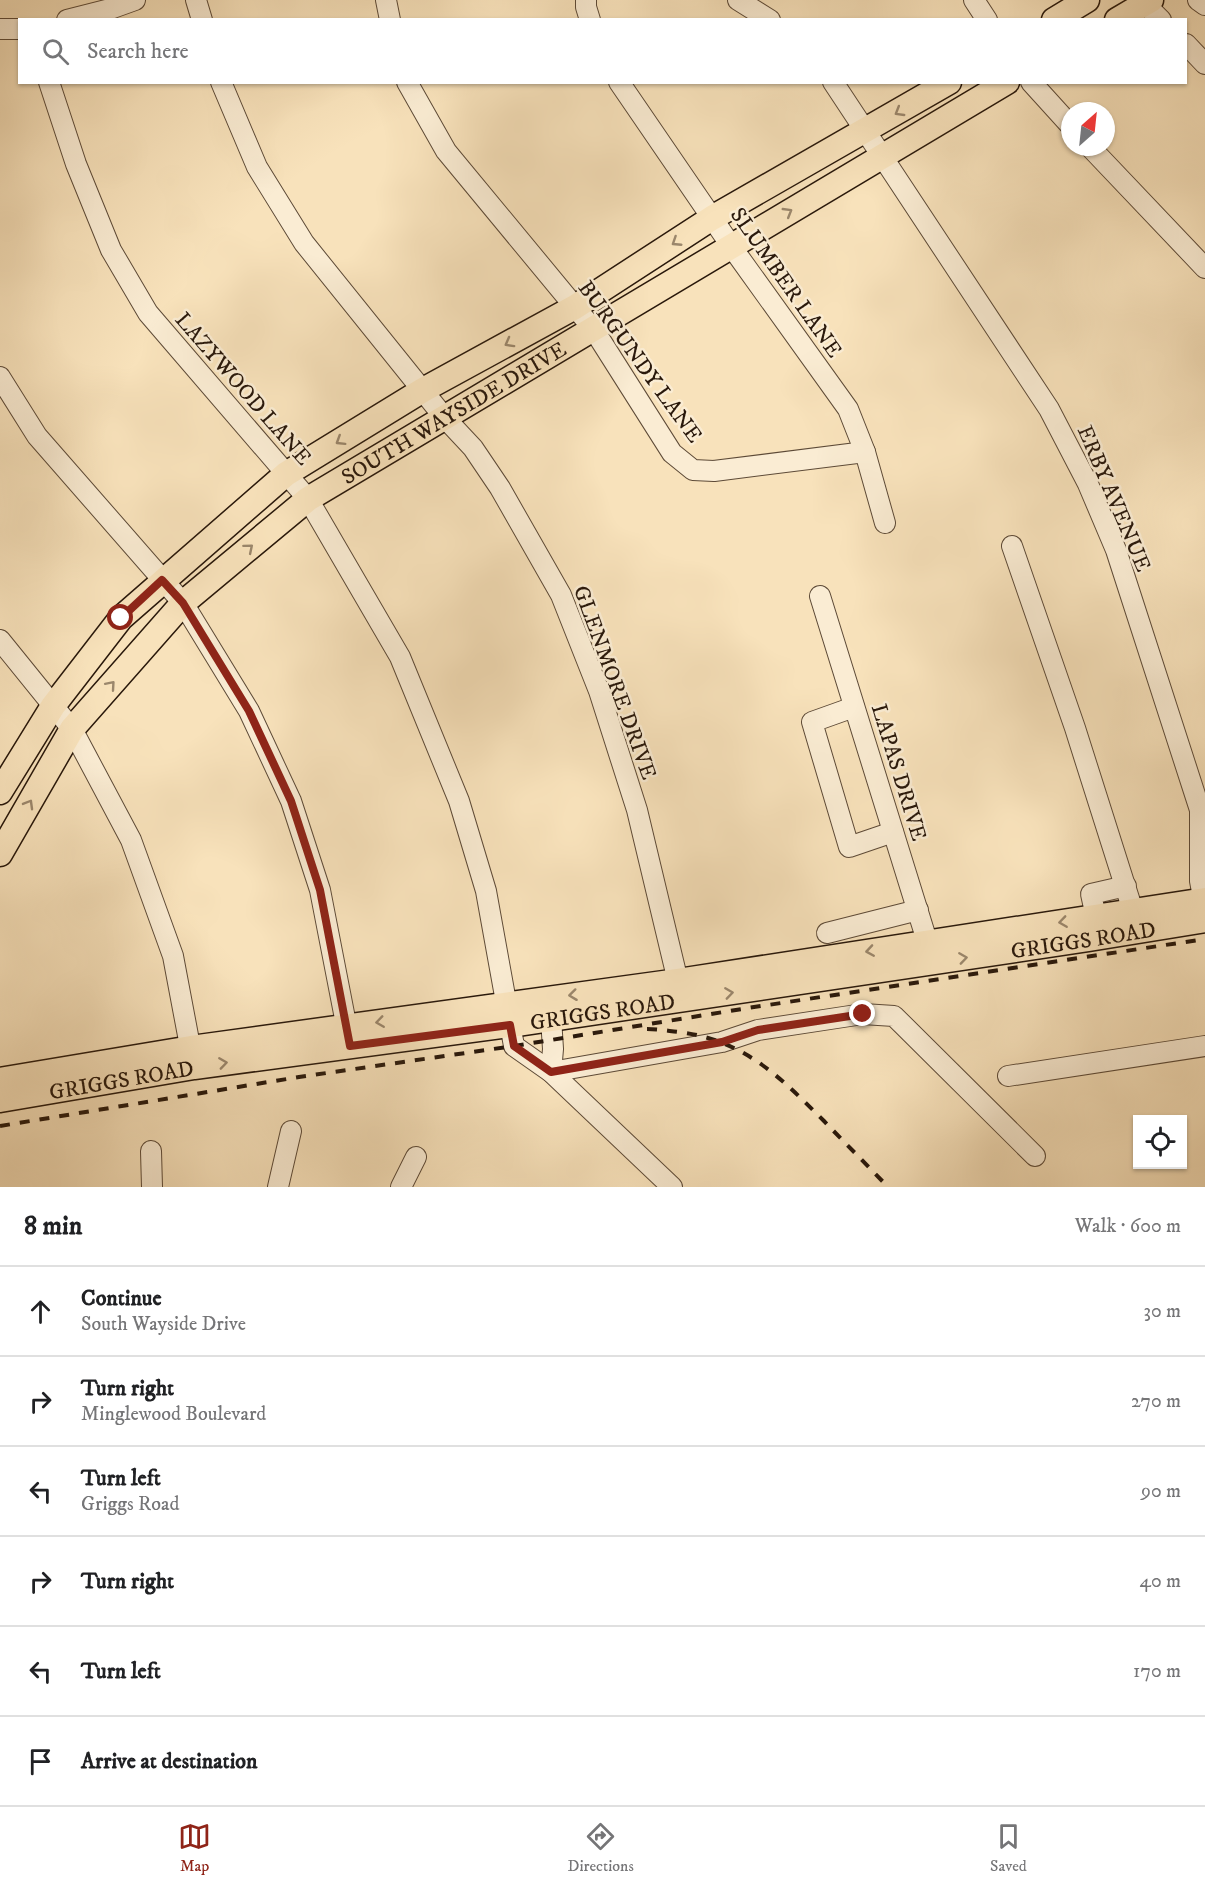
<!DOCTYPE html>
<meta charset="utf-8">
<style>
body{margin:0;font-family:"IM FELL DW Pica",serif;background:#f2f2f2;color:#202124}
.controls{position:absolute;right:18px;bottom:18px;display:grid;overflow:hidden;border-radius:0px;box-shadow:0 2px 4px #0004}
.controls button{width:54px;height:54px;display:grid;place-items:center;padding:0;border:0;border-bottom:2px solid #e0e0e0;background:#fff;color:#202124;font:30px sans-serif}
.compass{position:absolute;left:1061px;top:102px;width:54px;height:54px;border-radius:50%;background:#fff;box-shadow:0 2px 4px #0004;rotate:27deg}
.stop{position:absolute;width:18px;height:18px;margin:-14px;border:4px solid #8f2418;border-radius:50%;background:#fff}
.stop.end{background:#8f2418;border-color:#fff;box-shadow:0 2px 6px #0008}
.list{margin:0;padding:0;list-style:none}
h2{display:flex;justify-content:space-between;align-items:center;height:78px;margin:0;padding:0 24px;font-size:26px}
h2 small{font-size:20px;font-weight:400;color:#757577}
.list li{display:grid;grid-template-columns:39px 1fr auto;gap:18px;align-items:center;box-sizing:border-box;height:90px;padding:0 24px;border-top:2px solid #e0e0e0}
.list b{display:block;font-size:22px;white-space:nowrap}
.list p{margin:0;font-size:20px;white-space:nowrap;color:#757577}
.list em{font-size:20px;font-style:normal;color:#757577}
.icon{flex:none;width:33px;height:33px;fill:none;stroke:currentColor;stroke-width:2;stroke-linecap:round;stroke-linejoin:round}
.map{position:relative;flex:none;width:1205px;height:1187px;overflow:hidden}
.search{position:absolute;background:#fff;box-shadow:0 2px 4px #0004;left:18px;right:18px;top:18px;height:66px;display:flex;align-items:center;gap:15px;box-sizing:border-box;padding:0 21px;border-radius:0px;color:#757577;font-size:22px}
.sheet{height:618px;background:#fff}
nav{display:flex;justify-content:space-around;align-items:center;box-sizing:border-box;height:84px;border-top:2px solid #e0e0e0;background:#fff;font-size:16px;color:#757577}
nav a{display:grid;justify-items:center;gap:3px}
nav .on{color:#8f2418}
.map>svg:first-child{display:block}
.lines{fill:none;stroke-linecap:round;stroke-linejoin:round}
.minor-casing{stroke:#5d4a37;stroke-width:22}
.major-casing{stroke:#29180b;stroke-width:27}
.minor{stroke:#faecd3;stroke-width:20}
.major{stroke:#f8e2bb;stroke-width:24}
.rail{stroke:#29180b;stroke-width:4;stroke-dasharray:10 10;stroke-linecap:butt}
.oneway{stroke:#9b876c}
.route{stroke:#8f2418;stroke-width:8}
.labels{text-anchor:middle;stroke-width:5;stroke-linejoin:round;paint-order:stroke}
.street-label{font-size:22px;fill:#29180b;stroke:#faecd3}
</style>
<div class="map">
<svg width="1205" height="1187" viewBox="0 0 1205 1187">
<rect width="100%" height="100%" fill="#f8e2bb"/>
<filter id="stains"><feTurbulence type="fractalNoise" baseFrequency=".00333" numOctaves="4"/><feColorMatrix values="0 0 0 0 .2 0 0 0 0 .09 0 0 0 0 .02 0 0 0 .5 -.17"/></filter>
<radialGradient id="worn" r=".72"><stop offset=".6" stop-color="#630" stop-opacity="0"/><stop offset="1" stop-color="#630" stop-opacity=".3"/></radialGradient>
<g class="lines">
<g class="minor-casing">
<g id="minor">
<path d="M196,0L202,20"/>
<path d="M386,0L390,20"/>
<path d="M586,0V7L590,20"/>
<path d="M738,0L770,20"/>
<path d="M974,0L987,20"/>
<path d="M1198,0L1205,5"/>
<path d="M1145,4L1161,20"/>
<path d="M67,20L110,9L135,0"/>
<path d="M0,29H20"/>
<path d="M1186,44L1205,64"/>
<path d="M49,82L76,164L111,250L148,313L308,499L400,657L459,801L486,891L514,1046L551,1072L672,1187"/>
<path d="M221,82L257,167L304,243L444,417L473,448L500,488L561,595L599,691L637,810L681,994"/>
<path d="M407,82L446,151L594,330L672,453L693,470L714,471L865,452"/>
<path d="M619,82L736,253L848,409L865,452L885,523"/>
<path d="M833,82L1049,409L1088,484L1116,550L1200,810V881L1205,908"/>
<path d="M1031,82L1070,125"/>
<path d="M1090,147L1205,268"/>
<path d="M0,377L37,436L183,603L249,711L291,801L320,890L349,1039"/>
<path d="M1012,546L1075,728L1133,911"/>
<path d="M820,596L932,957"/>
<path d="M0,640L72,729L131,840L173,956L193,1062"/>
<path d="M854,707L812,722L849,847L893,832"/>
<path d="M1096,917L1091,894L1126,886"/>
<path d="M827,933L918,910"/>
<path d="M551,1018L553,1049L551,1072L722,1042L758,1030L863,1014L894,1016L1035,1156"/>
<path d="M1008,1076L1205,1046"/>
<path d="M151,1151L152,1187"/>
<path d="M278,1187L291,1131"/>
<path d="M401,1187L416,1157"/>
</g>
</g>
<g class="major-casing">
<g id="major">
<path d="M1054,20L1087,0"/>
<path d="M1117,20L1151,0"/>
<path d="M0,792L53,706L121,618L286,474L423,390L575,307L712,218L949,82"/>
<path id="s1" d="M0,854L72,729L183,603L308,499L1007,82"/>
<path d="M0,1080L191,1048L678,981L1205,900"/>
<path id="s2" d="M0,1100L194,1067L510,1025L1089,939L1205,920"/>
</g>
</g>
<use href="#minor" class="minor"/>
<use href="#major" class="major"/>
<g class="rail">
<path d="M647,1029C658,1029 669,1031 679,1032C744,1040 780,1077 824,1121C845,1143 867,1165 888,1187"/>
<path d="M0,1126L299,1077L514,1046L748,1008L1205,939"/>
</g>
</g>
<defs><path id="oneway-chevron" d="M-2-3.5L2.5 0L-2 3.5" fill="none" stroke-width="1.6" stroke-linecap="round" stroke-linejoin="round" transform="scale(1.5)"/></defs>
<g class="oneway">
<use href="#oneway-chevron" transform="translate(899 112) rotate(149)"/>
<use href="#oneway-chevron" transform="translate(788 212) rotate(-31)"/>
<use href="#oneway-chevron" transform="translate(676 242) rotate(147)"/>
<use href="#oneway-chevron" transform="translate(509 343) rotate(151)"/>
<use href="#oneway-chevron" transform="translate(340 441) rotate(148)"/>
<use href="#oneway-chevron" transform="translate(249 548) rotate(-40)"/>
<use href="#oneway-chevron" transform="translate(111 685) rotate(-49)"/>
<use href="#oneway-chevron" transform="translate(29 804) rotate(-60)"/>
<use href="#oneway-chevron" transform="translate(1063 922) rotate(172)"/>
<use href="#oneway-chevron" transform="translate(870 951) rotate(171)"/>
<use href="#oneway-chevron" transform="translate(963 958) rotate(-8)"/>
<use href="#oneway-chevron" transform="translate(729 993) rotate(-8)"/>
<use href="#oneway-chevron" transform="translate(573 995) rotate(173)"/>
<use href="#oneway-chevron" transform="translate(380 1022) rotate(172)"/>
<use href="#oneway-chevron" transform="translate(223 1063) rotate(-8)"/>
</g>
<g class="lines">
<path class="route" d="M121,618L162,580L183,603L249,711L291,801L320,890L350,1046L510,1025L514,1046L551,1072L722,1042L758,1030L863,1014"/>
</g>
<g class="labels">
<g class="street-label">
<text transform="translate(787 282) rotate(55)" y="8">SLUMBER LANE</text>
<text transform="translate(641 361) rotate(54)" y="8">BURGUNDY LANE</text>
<text transform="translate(244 388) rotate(49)" y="8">LAZYWOOD LANE</text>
<text dy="8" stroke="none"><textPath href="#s1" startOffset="644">SOUTH WAYSIDE DRIVE</textPath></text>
<text transform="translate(1115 498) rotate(67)" y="8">ERBY AVENUE</text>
<text transform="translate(616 682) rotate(70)" y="8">GLENMORE DRIVE</text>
<text transform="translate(900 772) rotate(73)" y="8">LAPAS DRIVE</text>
<text dy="8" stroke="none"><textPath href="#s2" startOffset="1095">GRIGGS ROAD</textPath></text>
<text dy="8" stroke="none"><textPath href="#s2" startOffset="609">GRIGGS ROAD</textPath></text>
<text dy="8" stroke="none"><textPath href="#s2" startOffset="123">GRIGGS ROAD</textPath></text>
</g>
</g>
<rect width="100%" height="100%" filter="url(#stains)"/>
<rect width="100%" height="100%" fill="url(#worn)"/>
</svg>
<div class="controls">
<button><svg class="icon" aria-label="locate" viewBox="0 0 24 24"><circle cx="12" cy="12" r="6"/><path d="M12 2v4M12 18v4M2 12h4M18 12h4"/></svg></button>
</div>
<svg class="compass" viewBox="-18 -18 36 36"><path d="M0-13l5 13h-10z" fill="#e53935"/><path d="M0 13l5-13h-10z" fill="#757577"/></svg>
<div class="stop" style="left:121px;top:618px"></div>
<div class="stop end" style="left:863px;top:1014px"></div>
<div class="search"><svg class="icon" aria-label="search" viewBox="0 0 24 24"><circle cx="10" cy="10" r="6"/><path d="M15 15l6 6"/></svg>Search here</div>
</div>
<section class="sheet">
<h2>8 min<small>Walk · 600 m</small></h2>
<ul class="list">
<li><svg class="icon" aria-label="ahead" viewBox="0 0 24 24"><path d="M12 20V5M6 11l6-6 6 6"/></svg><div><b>Continue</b><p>South Wayside Drive</p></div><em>30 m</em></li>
<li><svg class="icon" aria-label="right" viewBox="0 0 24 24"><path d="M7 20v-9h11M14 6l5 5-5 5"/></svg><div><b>Turn right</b><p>Minglewood Boulevard</p></div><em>270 m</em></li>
<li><svg class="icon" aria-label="left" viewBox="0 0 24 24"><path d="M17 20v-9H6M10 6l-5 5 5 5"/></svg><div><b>Turn left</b><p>Griggs Road</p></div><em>90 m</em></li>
<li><svg class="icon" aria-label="right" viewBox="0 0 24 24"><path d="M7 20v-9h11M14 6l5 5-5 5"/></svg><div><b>Turn right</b></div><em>40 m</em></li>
<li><svg class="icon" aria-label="left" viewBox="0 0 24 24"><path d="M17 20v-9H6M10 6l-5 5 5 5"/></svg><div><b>Turn left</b></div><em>170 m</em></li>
<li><svg class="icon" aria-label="arrive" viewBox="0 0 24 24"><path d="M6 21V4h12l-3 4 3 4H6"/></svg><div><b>Arrive at destination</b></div></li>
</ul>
</section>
<nav>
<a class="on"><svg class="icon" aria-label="map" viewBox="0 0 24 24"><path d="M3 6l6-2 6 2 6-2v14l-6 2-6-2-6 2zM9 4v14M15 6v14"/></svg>Map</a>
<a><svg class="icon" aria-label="directions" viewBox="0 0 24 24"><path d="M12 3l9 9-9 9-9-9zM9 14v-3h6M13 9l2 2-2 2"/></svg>Directions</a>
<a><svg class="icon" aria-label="saved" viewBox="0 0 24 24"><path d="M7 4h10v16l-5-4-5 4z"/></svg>Saved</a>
</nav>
